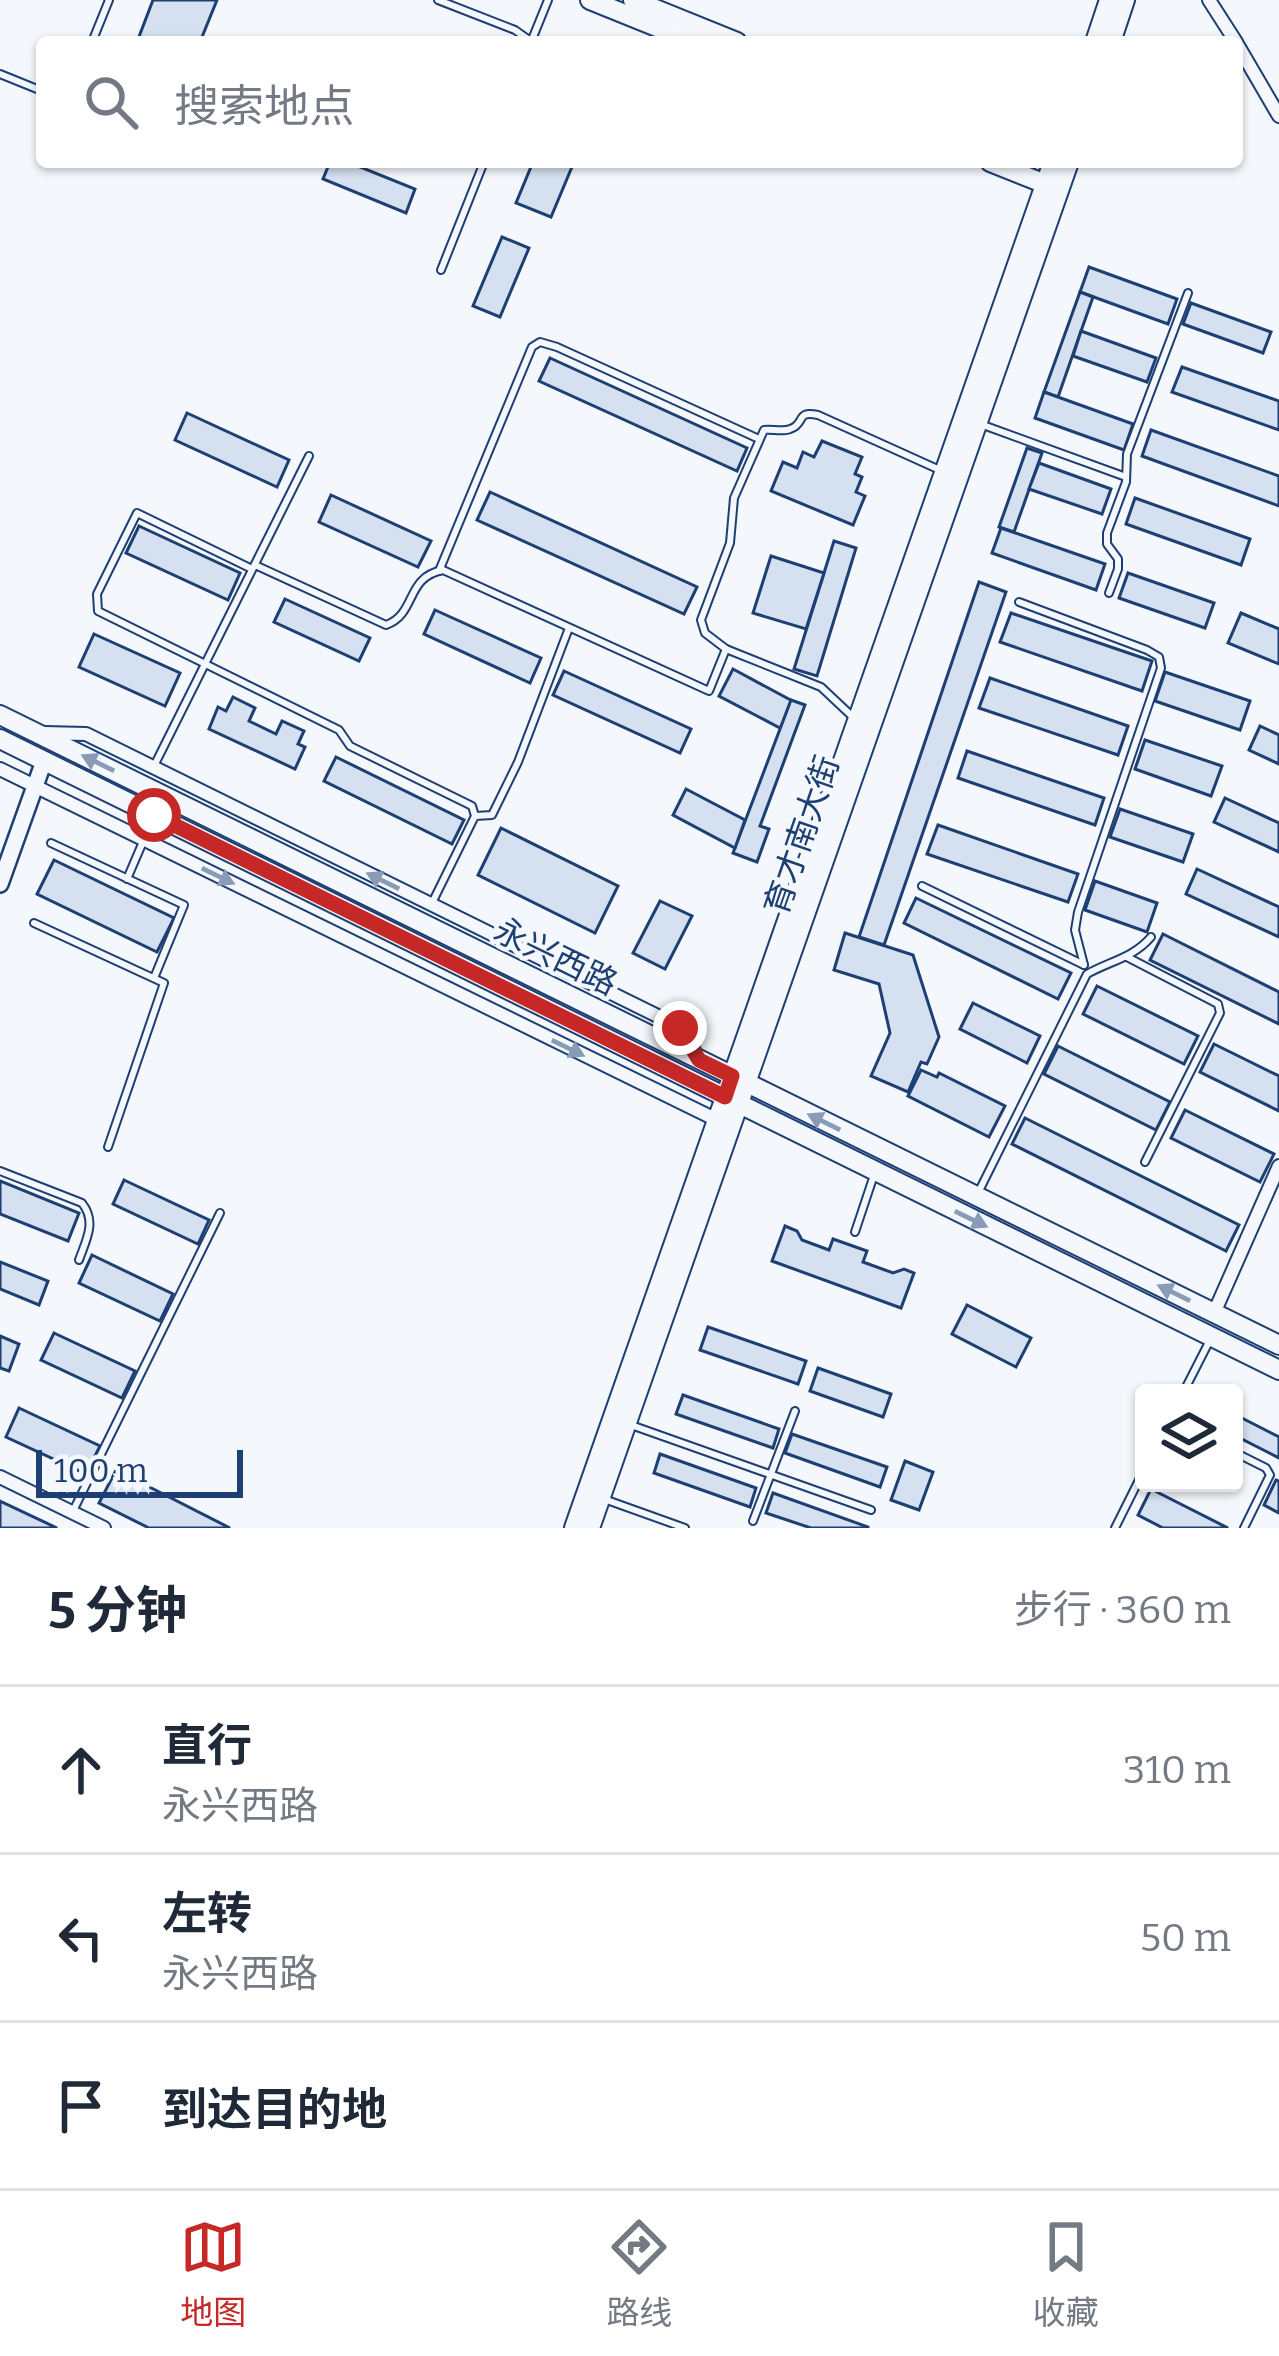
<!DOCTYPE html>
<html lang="zh">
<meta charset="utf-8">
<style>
body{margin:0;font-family:Bitter,"Noto Sans SC",serif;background:#f2f2f3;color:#1f2937}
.controls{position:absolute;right:36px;bottom:36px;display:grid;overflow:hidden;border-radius:12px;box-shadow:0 3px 9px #0004}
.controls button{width:108px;height:108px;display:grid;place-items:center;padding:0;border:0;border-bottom:3px solid #e0e1e3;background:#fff;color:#1f2937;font:60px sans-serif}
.scale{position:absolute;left:36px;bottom:30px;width:207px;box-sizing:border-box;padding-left:12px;border:6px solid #1d3f73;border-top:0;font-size:33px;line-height:42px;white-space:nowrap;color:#1d3f73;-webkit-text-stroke:9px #f4f7fb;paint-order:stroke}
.stop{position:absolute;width:36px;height:36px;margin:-27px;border:9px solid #c62828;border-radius:50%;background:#fff}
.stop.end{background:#c62828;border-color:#fff;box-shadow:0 3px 12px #0008}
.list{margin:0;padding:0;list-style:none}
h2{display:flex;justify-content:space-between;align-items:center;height:156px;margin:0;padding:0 48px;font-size:51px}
h2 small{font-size:39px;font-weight:400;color:#747a83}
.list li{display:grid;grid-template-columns:78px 1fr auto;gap:36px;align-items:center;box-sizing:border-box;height:168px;padding:0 48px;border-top:3px solid #e0e1e3}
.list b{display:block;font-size:45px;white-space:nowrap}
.list p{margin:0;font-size:39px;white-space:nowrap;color:#747a83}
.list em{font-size:39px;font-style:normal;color:#747a83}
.icon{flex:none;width:66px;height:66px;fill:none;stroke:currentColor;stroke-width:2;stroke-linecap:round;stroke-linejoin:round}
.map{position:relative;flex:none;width:1279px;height:1528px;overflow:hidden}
.search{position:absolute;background:#fff;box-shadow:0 3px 9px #0004;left:36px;right:36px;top:36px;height:132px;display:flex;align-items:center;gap:30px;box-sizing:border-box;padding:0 42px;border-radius:12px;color:#747a83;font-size:45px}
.sheet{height:660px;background:#fff}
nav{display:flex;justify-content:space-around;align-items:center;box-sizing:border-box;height:168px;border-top:3px solid #e0e1e3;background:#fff;font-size:33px;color:#747a83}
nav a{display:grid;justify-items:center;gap:6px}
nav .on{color:#c62828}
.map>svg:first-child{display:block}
.building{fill:#d5e0f0;stroke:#1d3f73;stroke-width:3}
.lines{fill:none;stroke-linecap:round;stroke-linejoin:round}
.service-casing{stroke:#1d3f73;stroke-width:10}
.minor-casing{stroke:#1d3f73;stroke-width:16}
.tertiary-casing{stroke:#1d3f73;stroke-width:20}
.secondary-casing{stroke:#1d3f73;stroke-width:22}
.service{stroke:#f4f7fb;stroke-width:6}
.minor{stroke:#f4f7fb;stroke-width:12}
.tertiary{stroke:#f4f7fb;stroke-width:15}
.secondary{stroke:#f4f7fb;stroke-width:18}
.oneway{fill:#889bb7}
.route{stroke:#c62828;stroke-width:15}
.labels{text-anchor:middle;stroke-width:9;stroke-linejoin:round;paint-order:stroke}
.street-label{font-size:33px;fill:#1d3f73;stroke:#f4f7fb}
</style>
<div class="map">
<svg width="1279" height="1528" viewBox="0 0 1279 1528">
<rect width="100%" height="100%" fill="#f4f7fb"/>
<g class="building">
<path d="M153,0H217L200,42H137Z"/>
<path d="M330,162H348L415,189L406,213L323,179Z"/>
<path d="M533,162H574L551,217L516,203Z"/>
<path d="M502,237L529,248L500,317L473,306Z"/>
<path d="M1089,267L1177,299L1168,324L1080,292Z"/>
<path d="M1080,292L1093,297L1058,397L1044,392Z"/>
<path d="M1191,303L1271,332L1263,353L1183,324Z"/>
<path d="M1081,331L1156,358L1147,382L1073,356Z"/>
<path d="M550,358L747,448L737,471L539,381Z"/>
<path d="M1182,367L1279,401V430L1172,392Z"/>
<path d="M1044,392L1133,424L1124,450L1035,418Z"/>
<path d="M187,413L289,460L277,487L175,440Z"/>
<path d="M1151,430L1279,476V506L1142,456Z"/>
<path d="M822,441L862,457L855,474L862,477L856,492L865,496L853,525L771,491L783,462L797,468L803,452L814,457Z"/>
<path d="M1027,448L1042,453L1014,532L999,527Z"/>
<path d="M1039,463L1111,489L1102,514L1029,489Z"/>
<path d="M490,492L697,587L684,614L477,520Z"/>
<path d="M331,495L431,541L418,567L319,522Z"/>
<path d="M1135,498L1250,539L1241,565L1126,524Z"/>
<path d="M139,526L240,573L228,600L126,553Z"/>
<path d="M1001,528L1105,564L1096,590L992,553Z"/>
<path d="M834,541L856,548L817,676L794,669Z"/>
<path d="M771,556L824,573L806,629L753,613Z"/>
<path d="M1128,573L1214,603L1205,628L1119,598Z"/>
<path d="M979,582L1006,592L884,945L859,937Z"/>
<path d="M285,599L370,638L359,661L274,622Z"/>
<path d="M435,610L541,658L530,683L424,634Z"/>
<path d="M1011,613L1152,661L1142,691L1000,642Z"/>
<path d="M1241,613L1279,629V664L1228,643Z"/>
<path d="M94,634L180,673L165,706L79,667Z"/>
<path d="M733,669L798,704L780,728L719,696Z"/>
<path d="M564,671L691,729L680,753L553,695Z"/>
<path d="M1165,672L1250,701L1240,730L1155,701Z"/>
<path d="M990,678L1128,726L1118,755L979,708Z"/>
<path d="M233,697L255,708L249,721L276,734L282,721L304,731L298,744L305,747L295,769L209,729L218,707L226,711Z"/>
<path d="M791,700L805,705L760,826L769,829L757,862L733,853Z"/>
<path d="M1260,726L1279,735V764L1249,750Z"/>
<path d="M1145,740L1222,766L1211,796L1135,769Z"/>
<path d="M967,751L1104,798L1095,825L958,778Z"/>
<path d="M336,757L464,820L452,844L324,781Z"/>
<path d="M686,789L745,820L735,848L673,815Z"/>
<path d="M1225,798L1279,823V852L1214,822Z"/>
<path d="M1120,809L1193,834L1183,862L1110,837Z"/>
<path d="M938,825L1078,874L1068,902L927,854Z"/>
<path d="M501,828L618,886L595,933L478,875Z"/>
<path d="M54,860L174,918L157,952L37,894Z"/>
<path d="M1197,869L1279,907V937L1186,894Z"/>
<path d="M1095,881L1157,903L1147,932L1085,910Z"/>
<path d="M916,898L1071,973L1058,999L904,923Z"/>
<path d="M660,901L692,916L665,969L633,953Z"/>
<path d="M845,933L913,955L939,1037L927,1064L921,1062L908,1092L871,1076L890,1033L879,984L834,970Z"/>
<path d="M1163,934L1279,992V1024L1150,960Z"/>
<path d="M1097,986L1198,1036L1184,1064L1083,1014Z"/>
<path d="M973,1003L1040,1036L1027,1063L960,1029Z"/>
<path d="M1214,1044L1279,1076V1111L1200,1072Z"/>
<path d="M1058,1046L1170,1102L1156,1130L1044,1074Z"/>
<path d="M921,1070L937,1077L939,1073L1005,1106L989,1137L908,1096Z"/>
<path d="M1185,1110L1274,1154L1260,1182L1171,1138Z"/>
<path d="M1025,1118L1239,1225L1226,1251L1012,1144Z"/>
<path d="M124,1180L209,1220L198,1244L113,1204Z"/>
<path d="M0,1181L79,1213L68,1241L0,1214Z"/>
<path d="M785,1226L797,1231L802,1240L829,1250L833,1239L867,1251L863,1262L893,1273L904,1269L914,1273L901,1308L772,1261Z"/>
<path d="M92,1255L173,1294L160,1321L79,1283Z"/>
<path d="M0,1262L48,1281L39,1305L0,1289Z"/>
<path d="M967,1305L1031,1338L1016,1367L952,1334Z"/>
<path d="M708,1327L806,1361L798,1384L700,1350Z"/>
<path d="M54,1333L135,1371L122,1398L41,1360Z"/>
<path d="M0,1336L19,1344L9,1371L0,1368Z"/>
<path d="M818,1368L891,1394L883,1417L810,1391Z"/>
<path d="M683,1395L779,1429L773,1448L676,1414Z"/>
<path d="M19,1408L100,1446L86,1474L6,1437Z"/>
<path d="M1234,1414L1279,1437V1458L1234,1435Z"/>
<path d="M792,1434L887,1467L880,1487L785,1453Z"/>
<path d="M660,1454L756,1488L750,1507L654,1473Z"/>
<path d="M905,1461L933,1472L919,1510L891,1500Z"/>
<path d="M116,1470L230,1528H149L99,1503Z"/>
<path d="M1276,1480L1279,1481V1513L1264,1505Z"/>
<path d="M1151,1489L1228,1528H1163L1138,1515Z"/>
<path d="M773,1493L868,1527V1528H811L766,1513Z"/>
<path d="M0,1501L57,1528H0Z"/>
</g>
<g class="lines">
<g class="service-casing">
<g id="service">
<path d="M438,0L515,30L532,42"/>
<path d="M92,42L109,0"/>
<path d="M531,42L548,0"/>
<path d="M0,74L42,91"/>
<path d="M441,270L484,162"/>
<path d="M983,425L1126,477"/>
<path d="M255,565L386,625C417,614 405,577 443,570L709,691L726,649L821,687L855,719"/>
<path d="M252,569L137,513L97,594L98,611L339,730L350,746L472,806L475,816"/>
<path d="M439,571L532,347L540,342L557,347L759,439"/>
<path d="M1109,593L1118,569V559L1107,544V533L1126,482L1127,454L1188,293"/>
<path d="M1019,602L1147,650L1159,657L1161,668L1078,912L1075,930L1084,965"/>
<path d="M726,649L705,633L701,620L730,543L734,498L764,430C772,429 784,432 790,429C806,424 795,410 818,415L942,471"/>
<path d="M155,764L309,456"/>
<path d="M51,843L184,905L154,978"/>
<path d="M127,879L154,816"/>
<path d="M922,886L1084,965"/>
<path d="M433,901L475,816L492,815L518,762L569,628"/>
<path d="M34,923L164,983L108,1147"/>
<path d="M1127,957L1218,1004L1220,1013L1145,1162"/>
<path d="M0,1171L82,1203C97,1222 86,1240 79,1260"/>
<path d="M978,1193L1087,974C1110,961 1133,958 1151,937"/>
<path d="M855,1232L875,1172"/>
<path d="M1183,1393L1210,1340"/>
<path d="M631,1425L871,1510"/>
<path d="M1234,1452L1266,1468L1270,1475L1244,1528"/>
<path d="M604,1499L685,1528"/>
<path d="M74,1509L220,1213"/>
<path d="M753,1521L795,1411"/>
<path d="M1115,1528L1144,1470"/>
</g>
</g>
<g class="minor-casing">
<g id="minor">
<path d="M1209,0L1236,42"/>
<path d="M1237,44L1279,116"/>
<path d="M44,733L86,734L680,1027L699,1059"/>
<path d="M0,769L717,1120"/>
<path d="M1214,1313L1279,1166"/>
<path d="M0,1477L104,1528"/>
</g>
</g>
<g class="tertiary-casing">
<path id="tertiary" d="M0,884L44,761"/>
</g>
<g class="secondary-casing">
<g id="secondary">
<path d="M590,0L694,42"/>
<path d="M633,0L737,42"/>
<path d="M1095,42L1109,0"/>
<path d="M1111,42L1125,0"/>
<path d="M990,162L1053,187"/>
<path d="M0,715L1279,1345"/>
<path d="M0,739L1279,1370"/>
<path d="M574,1528L1053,162"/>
<path d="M590,1528L1069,162"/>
</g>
</g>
<use href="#service" class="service"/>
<use href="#minor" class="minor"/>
<use href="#tertiary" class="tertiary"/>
<use href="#secondary" class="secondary"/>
</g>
<defs><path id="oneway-solid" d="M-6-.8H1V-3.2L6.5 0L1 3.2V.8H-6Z" transform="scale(3)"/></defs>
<g class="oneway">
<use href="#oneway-solid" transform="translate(98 763) rotate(-154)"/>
<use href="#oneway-solid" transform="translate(218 876) rotate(26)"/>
<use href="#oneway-solid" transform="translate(383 881) rotate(-154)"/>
<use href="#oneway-solid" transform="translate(568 1048) rotate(26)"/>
<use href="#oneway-solid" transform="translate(824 1122) rotate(-154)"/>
<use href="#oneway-solid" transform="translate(971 1219) rotate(26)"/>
<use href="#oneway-solid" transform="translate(1174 1293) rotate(-154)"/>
</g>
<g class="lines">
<path class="route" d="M154,815L725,1097L732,1076L699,1060L680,1028"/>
</g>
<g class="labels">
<g class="street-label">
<text transform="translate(801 835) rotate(-71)" y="12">育才南大街</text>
<text transform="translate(556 956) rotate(26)" y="12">永兴西路</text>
</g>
</g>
</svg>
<div class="controls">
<button><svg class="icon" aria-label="layers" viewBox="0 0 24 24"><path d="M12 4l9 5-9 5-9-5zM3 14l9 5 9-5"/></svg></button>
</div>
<div class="scale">100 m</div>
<div class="stop" style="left:154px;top:815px"></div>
<div class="stop end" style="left:680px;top:1028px"></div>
<div class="search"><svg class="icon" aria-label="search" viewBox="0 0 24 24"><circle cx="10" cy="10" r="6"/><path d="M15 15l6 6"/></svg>搜索地点</div>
</div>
<section class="sheet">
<h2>5 分钟<small>步行 · 360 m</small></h2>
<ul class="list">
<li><svg class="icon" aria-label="ahead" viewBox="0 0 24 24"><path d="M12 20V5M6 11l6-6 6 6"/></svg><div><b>直行</b><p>永兴西路</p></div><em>310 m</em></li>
<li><svg class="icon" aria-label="left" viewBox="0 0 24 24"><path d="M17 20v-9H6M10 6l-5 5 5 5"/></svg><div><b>左转</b><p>永兴西路</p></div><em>50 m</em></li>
<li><svg class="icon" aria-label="arrive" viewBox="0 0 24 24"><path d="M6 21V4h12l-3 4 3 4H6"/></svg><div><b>到达目的地</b></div></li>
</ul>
</section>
<nav>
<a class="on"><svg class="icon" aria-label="map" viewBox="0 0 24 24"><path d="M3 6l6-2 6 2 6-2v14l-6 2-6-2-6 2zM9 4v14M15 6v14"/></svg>地图</a>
<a><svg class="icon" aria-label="directions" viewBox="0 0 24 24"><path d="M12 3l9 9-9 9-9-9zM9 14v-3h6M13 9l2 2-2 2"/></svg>路线</a>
<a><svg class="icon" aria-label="saved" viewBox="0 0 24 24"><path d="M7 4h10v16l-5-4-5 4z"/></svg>收藏</a>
</nav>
